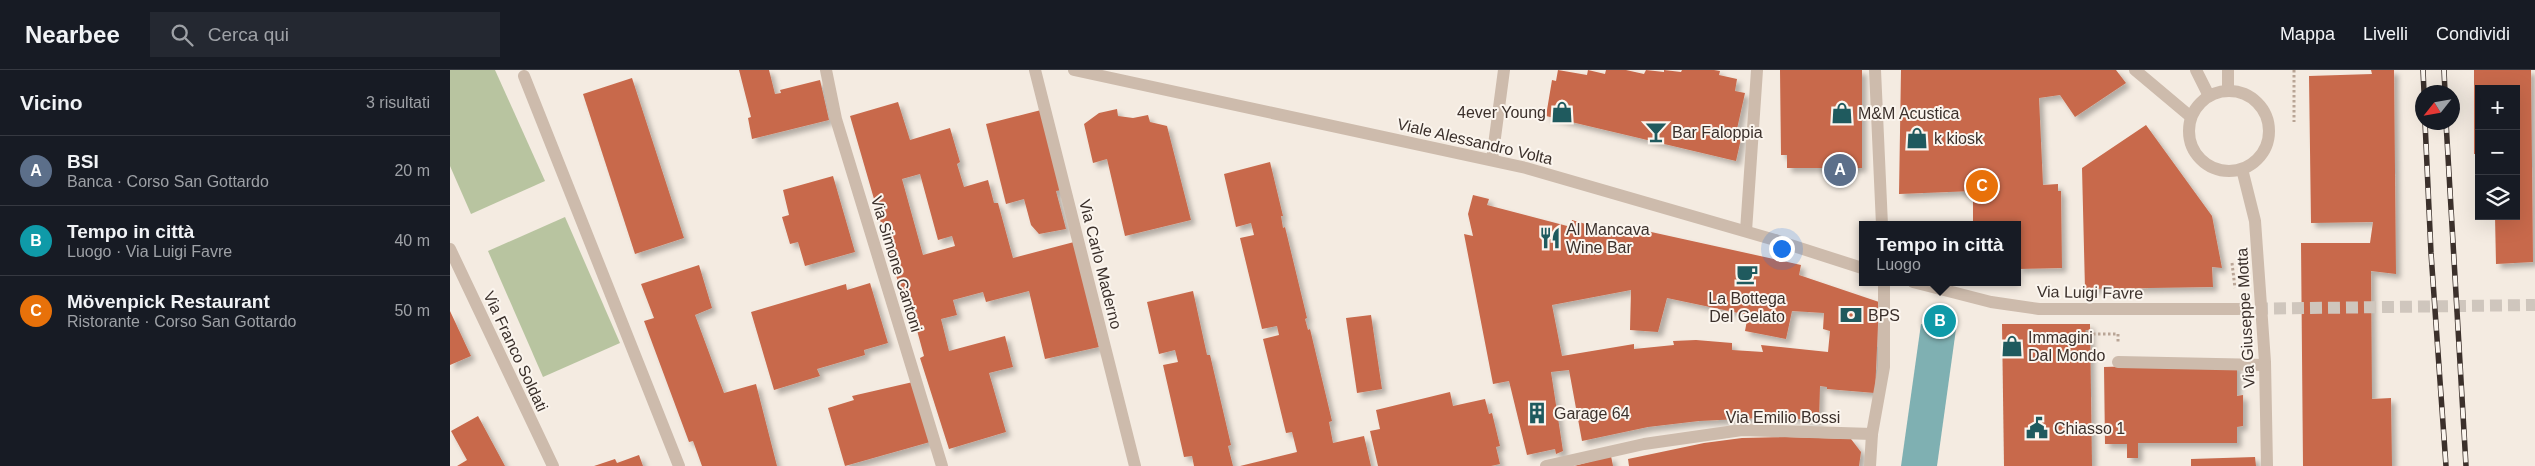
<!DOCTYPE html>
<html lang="it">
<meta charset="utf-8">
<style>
body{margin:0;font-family:Helvetica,sans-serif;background:#242831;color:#f1f3f6}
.controls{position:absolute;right:15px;top:15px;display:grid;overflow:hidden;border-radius:0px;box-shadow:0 5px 20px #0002}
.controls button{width:45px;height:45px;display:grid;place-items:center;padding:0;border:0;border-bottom:1px solid #363941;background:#171b24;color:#f1f3f6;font:25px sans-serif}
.compass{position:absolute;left:1965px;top:15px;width:45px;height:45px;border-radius:50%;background:#171b24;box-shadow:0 5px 20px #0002;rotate:239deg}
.you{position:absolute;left:1331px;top:178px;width:18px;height:18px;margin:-12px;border:4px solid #fff;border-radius:50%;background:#1a73e8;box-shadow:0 0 0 8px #1a73e833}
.badge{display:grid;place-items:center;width:32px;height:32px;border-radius:50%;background:#92aeb2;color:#fff;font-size:16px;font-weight:700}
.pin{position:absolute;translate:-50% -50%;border:2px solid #fff;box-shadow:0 1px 5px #0006}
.popup{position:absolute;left:1409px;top:151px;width:162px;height:65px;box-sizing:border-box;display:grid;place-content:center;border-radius:0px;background:#171b24;filter:drop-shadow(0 1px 4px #0005);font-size:16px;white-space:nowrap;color:#9ea1a6}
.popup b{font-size:19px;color:#f1f3f6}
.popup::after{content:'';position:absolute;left:50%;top:100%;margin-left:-10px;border:10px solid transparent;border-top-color:#171b24}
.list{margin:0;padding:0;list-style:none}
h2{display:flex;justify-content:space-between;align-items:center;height:65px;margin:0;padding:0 20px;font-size:21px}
h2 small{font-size:16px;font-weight:400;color:#9ea1a6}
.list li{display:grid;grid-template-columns:32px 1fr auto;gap:15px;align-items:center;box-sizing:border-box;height:70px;padding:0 20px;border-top:1px solid #363941}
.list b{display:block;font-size:19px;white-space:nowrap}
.list p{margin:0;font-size:16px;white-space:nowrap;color:#9ea1a6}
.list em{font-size:16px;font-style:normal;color:#9ea1a6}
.icon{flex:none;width:28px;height:28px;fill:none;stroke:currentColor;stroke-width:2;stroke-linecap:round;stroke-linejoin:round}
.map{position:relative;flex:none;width:2085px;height:396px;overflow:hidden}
header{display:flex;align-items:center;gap:30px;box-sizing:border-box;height:70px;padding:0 25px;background:#171b24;border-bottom:1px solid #363941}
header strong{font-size:24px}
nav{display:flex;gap:28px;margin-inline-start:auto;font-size:18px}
.search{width:350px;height:45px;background:#242831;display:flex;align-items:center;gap:12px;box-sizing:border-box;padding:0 18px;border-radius:0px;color:#9ea1a6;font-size:19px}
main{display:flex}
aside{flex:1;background:#171b24}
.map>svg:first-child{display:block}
.green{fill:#b8c4a0}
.water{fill:#7fb0b2}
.building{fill:#c8694b;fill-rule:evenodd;filter:url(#shadow)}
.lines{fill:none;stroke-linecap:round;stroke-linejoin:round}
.tertiary-tunnel{stroke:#cfc6bd;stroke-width:12;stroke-dasharray:12 6;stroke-linecap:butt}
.path{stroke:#b9a596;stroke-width:3;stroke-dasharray:2.5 2.5;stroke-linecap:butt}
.service{stroke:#cdbbac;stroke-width:12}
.pedestrian{stroke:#cdbbac;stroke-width:12}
.minor{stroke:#cdbbac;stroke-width:12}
.tertiary{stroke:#cdbbac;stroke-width:12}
.rail-casing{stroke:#3b302b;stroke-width:5.5}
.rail{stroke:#fbf5ee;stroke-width:4;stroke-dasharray:11;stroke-linecap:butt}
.labels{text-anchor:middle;stroke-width:4;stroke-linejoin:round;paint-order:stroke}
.poi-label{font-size:16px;fill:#3b302b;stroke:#fbf5ee;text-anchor:start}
.street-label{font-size:16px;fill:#3b302b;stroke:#fbf5ee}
</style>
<header>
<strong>Nearbee</strong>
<div class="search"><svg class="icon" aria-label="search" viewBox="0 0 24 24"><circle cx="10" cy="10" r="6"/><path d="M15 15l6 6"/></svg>Cerca qui</div>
<nav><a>Mappa</a><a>Livelli</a><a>Condividi</a></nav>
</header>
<main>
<aside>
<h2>Vicino<small>3 risultati</small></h2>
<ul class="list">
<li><span class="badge" style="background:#5c6f8a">A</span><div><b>BSI</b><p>Banca · Corso San Gottardo</p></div><em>20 m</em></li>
<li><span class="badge" style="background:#0f9aa8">B</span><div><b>Tempo in città</b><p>Luogo · Via Luigi Favre</p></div><em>40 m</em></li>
<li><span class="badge" style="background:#e8710a">C</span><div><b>Mövenpick Restaurant</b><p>Ristorante · Corso San Gottardo</p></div><em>50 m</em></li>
</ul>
</aside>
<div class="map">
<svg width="2085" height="396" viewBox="0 0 2085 396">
<defs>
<filter id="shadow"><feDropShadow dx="4.5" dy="4.5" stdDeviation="2.5" flood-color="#0004"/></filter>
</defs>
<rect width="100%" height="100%" fill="#f4ebe1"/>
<g class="green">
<path d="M0,0H45L95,111L21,144L0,96Z"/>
<path d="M115,147L170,273L93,307L38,181Z"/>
</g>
<path class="water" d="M1471,254L1506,259L1487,396H1451Z"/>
<g class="building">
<path d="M289,0H319L325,24L331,23L330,20L370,10L379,50L302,69L298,48L301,47Z"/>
<path d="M1108,0L1137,5L1138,0L1155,4L1156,0H1176L1194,4L1196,0L1214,2V0L1231,2L1232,0H1264L1270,1L1269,5L1287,9L1285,21L1295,23L1287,59L1293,60L1286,91L1096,46L1102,10L1106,11Z"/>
<path d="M1330,0H1412V98H1337V85H1331Z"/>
<path d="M1451,0H1666L1676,13L1625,47L1610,25L1589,28L1593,115L1608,114V121H1611L1612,198L1568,199V155H1523V121L1449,124Z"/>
<path d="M1921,0H1944L1946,204L1921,201L1922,329L1941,328L1942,396H1853L1851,173H1920L1923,152L1861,153L1859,6L1922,4Z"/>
<path d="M2024,0H2081L2083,192L2046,194L2045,146H2066V19H2029V84H2024Z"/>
<path d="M182,8L234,168L185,184L133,24Z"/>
<path d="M448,32L460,70L500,58L510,92L507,94L514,117L538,110L544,133H548L563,188L624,172L649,277L595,289L579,221L536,232L533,222L503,230L507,245L491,249L499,281L555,266L563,297L539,303L556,362L499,379L470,288L474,286L462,242L457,243L400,46ZM470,104L488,170L502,166L505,176L473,185L452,109Z"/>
<path d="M667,39L668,46L683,48L698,45L700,52L717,56L741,150L675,166L657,89L643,93L634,54L649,43Z"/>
<path d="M591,40L612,120L606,121L616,159L589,164L581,155L574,129L556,134L536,54Z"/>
<path d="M1696,55L1762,146L1772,198L1762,197L1763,217L1635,219L1632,98Z"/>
<path d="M820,92L833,146H831L833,158L835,157L857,248L855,249L858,260L860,259L882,351L879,352L883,373L914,366L921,396H790L847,382L842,362L836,363L813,269L829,265L827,256L812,259L790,168L804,165L801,153L786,157L774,104Z"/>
<path d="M383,106L405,182L355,196L348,172L340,174L332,147L339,145L333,120Z"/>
<path d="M1023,125L1039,129L1037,135L1121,157L1122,150L1183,168V158L1351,195L1349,205L1429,232L1425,323L1377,319V317L1370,316L1369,351L1330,347L1249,351L1198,357L1132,371L1119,300L1101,302L1113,381L1106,384L1105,379L1077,385L1059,311L1043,314L1014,164L1023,166L1018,144ZM1181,220L1180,260L1208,262L1217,228L1298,245L1295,261L1336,269L1342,241L1374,243L1373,259L1380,261L1378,282L1311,275L1313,282L1282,280V273L1246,270L1223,271L1224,275L1184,279V274L1112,286L1102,235Z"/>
<path d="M249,195L262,238L245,245L274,323L306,314L327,396H252L243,371L239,372L194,251L204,248L191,214Z"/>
<path d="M420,213L438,273L414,280L415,285L367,299L370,306L324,320L301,242L396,214L397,220Z"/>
<path d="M743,221L757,285H760L781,375L778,376L783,396H744L742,386L734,387L713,295L728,292L725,280L709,284L697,232Z"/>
<path d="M0,241L21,286L0,295Z"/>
<path d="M921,245L932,319L907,323L896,248Z"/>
<path d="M1552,254H1640L1642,396H1554Z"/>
<path d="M1787,293V326L1793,325V356L1787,357V373H1688V388H1677V374H1655L1654,297Z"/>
<path d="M463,312L480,372L395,396L378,338L404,330L402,326Z"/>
<path d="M1000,322L1003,336L1035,329L1039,344L1042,343L1050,376L1046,377L1050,394L1041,396H928L920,361L930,359L926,340Z"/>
<path d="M28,346L55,396H7L17,390L1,361Z"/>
<path d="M1336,367L1401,369L1411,382L1409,396H1179L1178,389L1254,373L1292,368Z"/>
<path d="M189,385L193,396H144L165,389L167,393Z"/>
<path d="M1161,386L1163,396H1124Z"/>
<path d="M1805,387L1806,396H1741V389Z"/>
</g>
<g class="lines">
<path class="tertiary-tunnel" d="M1788,239L2085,235"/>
<g class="path">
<path d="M1844,0V52"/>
<path d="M1782,193L1785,218"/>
<path d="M1637,260V264H1668V272"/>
</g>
<g class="service">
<path d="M1042,90L1054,0"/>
<path d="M1296,161L1307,0"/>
<path d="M1668,292L1815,295"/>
</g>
<path class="pedestrian" d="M1420,396L1422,364"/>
<g class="minor">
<path d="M376,0L386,49L492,396"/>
<path d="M585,0L685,396"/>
<path d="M1425,0L1432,155"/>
<path d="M1685,0L1741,47"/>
<path d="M1746,0L1759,26"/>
<path d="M74,6L229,396"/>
<path d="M1778,20V0"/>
<circle cx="1779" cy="61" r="40"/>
<path d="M1792,99L1805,151L1815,292L1817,396"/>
<path d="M1325,170L1412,198"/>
<path d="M0,179L103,396"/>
<path d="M1463,212L1541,232L1589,239H1726"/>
<path d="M1096,396L1194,374L1292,360L1422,364L1434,297V212"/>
</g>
<g class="tertiary">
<path d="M624,0L1076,98L1325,170"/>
<path d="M1726,239H1788"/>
</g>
<g class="rail-casing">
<g id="rail">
<path d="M1973,0L1974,22"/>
<path d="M1994,0L1995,22"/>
<path d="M1975,52L1981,183L1996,396"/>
<path d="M1996,52L2016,396"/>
</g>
</g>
<use href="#rail" class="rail"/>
</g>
<defs>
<g id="shop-bare" transform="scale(1.725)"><path d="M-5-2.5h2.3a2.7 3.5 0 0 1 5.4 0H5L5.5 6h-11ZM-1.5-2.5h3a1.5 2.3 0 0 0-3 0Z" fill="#1f5a5e" stroke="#fbf5ee" stroke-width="2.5" paint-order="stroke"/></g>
<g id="bar-bare" transform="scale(1.725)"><path d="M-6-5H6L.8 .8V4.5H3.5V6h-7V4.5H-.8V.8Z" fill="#1f5a5e" stroke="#fbf5ee" stroke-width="2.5" paint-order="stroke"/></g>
<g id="restaurant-bare" transform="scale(1.725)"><path d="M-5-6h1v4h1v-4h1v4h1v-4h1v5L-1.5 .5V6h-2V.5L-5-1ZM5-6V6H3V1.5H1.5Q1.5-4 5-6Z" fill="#1f5a5e" stroke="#fbf5ee" stroke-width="2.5" paint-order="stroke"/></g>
<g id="cafe-bare" transform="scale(1.725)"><path d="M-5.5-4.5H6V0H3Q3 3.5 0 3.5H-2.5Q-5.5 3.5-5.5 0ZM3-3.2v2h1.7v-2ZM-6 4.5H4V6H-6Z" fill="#1f5a5e" stroke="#fbf5ee" stroke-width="2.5" paint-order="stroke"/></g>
<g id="bank-bare" transform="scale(1.725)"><path d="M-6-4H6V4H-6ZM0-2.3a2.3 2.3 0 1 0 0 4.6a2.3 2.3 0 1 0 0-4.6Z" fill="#1f5a5e" stroke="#fbf5ee" stroke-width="2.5" paint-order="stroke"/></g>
<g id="building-bare" transform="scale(1.725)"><path d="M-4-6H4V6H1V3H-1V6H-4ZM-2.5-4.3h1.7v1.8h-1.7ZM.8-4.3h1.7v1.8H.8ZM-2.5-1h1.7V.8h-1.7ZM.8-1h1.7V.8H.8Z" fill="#1f5a5e" stroke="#fbf5ee" stroke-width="2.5" paint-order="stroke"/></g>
<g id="civic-bare" transform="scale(1.725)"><path d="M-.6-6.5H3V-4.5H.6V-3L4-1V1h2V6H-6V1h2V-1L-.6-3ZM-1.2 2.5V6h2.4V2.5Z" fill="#1f5a5e" stroke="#fbf5ee" stroke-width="2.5" paint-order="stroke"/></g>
</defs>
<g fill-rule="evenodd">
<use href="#shop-bare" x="1112" y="42"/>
<use href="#shop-bare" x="1392" y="43"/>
<use href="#bar-bare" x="1206" y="62"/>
<use href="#shop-bare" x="1467" y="68"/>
<use href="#restaurant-bare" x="1100" y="168"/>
<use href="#cafe-bare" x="1297" y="204"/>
<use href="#bank-bare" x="1401" y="245"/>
<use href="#shop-bare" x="1562" y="276"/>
<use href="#building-bare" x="1087" y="343"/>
<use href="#civic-bare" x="1587" y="358"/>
</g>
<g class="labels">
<g class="poi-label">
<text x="1096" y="48" text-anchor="end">4ever Young</text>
<text x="1408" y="49">M&amp;M Acustica</text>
<text x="1222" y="68">Bar Faloppia</text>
<text x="1484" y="74">k kiosk</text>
<text x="1116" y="165">Al Mancava<tspan x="1116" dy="18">Wine Bar</tspan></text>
<text x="1297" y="234" text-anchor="middle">La Bottega<tspan x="1297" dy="18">Del Gelato</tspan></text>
<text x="1418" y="251">BPS</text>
<text x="1578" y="273">Immagini<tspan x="1578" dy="18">Dal Mondo</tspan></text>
<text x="1104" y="349">Garage 64</text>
<text x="1604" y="364">Chiasso 1</text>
</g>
<g class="street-label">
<text transform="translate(1025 71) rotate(13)" y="6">Viale Alessandro Volta</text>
<text transform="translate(447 194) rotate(73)" y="6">Via Simone Cantoni</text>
<text transform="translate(651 194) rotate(76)" y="6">Via Carlo Maderno</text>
<text transform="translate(1640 222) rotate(1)" y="6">Via Luigi Favre</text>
<text transform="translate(1795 248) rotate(-93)" y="6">Via Giuseppe Motta</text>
<text transform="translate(66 281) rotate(65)" y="6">Via Franco Soldati</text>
<text x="1333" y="353">Via Emilio Bossi</text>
</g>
</g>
</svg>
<div class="controls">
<button>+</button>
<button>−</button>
<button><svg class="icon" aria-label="layers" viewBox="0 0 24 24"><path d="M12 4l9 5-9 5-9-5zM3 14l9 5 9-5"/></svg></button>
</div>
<svg class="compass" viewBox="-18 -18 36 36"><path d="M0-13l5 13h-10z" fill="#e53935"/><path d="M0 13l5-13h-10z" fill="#9ea1a6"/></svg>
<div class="you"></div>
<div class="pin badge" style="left:1390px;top:100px;background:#5c6f8a">A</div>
<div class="pin badge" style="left:1490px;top:251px;background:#0f9aa8">B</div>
<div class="popup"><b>Tempo in città</b>Luogo</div>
<div class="pin badge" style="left:1532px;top:116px;background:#e8710a">C</div>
</div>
</main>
